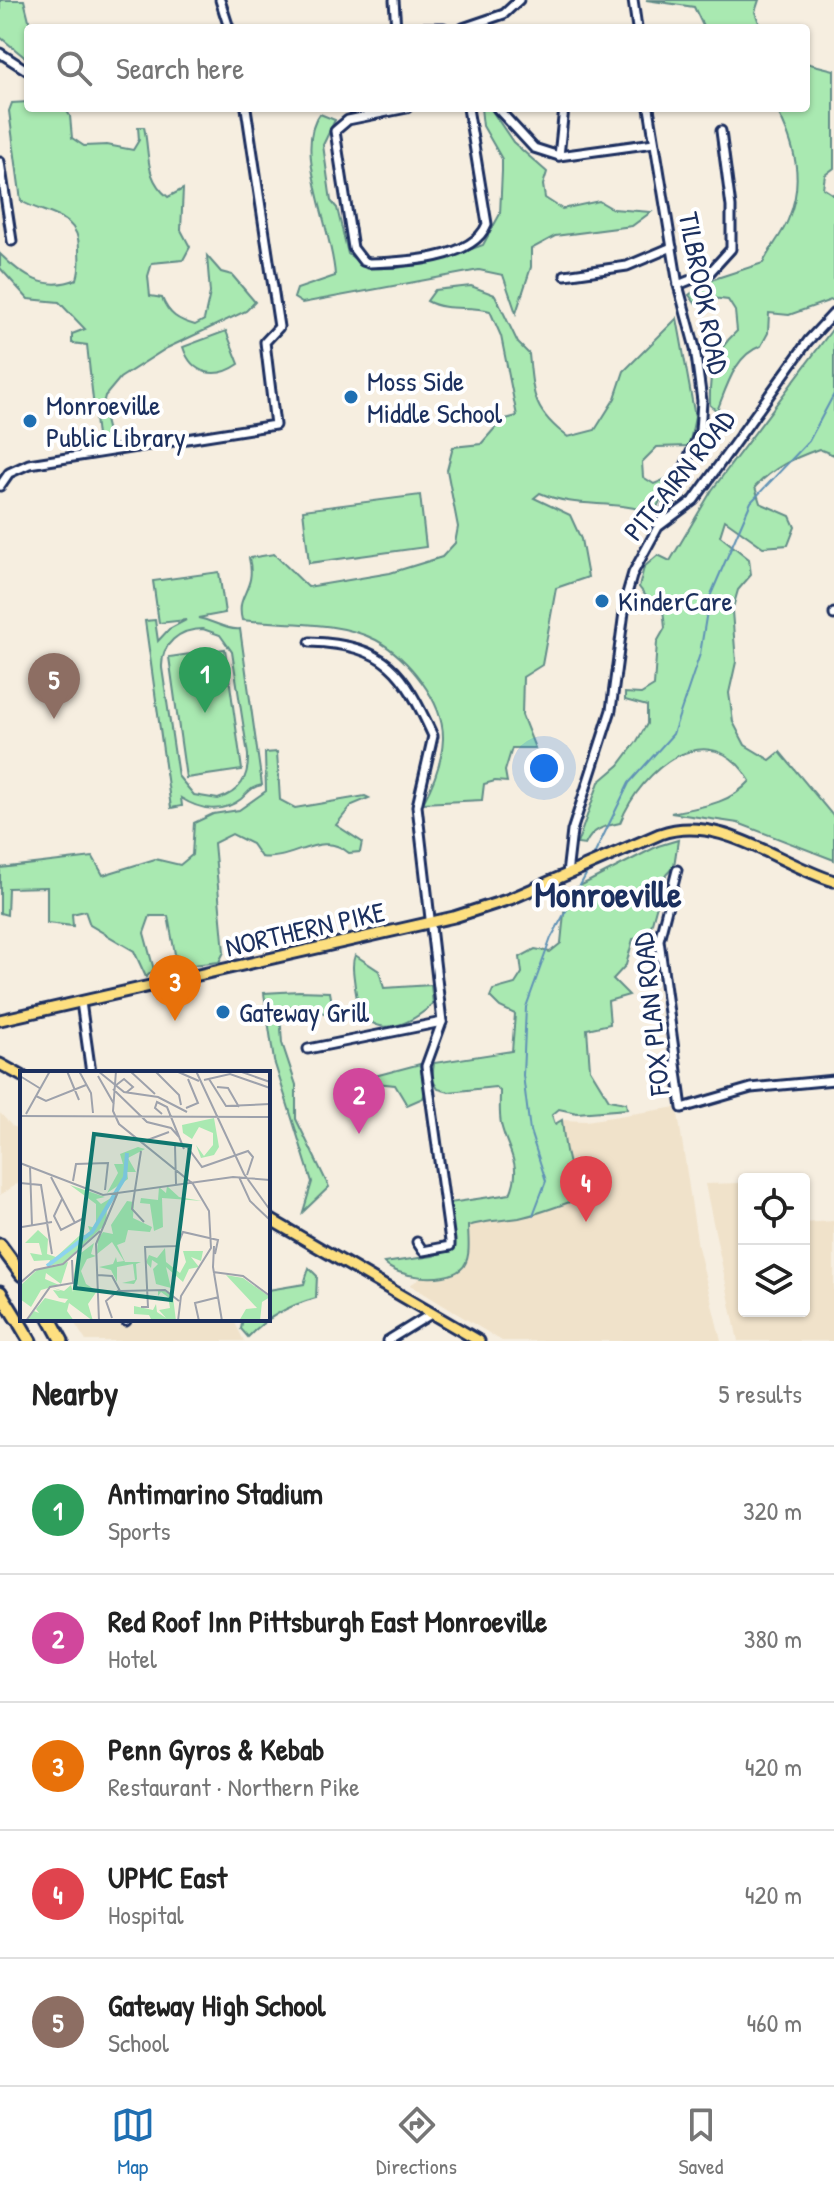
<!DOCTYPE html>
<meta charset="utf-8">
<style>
body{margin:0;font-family:"Patrick Hand",sans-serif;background:#f2f2f2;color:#222}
.controls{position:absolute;right:24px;bottom:24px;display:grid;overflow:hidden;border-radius:8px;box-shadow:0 2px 6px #0004}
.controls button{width:72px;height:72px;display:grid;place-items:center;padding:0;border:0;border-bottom:2px solid #e0e0e0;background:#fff;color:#222;font:40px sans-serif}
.you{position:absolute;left:544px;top:768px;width:28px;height:28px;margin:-20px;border:6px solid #fff;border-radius:50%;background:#1a73e8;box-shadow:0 0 0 12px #1a73e833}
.badge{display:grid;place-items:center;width:52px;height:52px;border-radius:50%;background:#1f6fb2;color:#fff;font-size:26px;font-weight:700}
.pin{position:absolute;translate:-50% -66px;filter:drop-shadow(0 2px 4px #0008)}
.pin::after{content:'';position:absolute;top:42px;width:28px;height:24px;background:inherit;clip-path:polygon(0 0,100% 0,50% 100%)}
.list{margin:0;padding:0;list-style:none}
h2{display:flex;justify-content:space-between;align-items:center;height:104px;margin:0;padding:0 32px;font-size:34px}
h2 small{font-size:26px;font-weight:400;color:#767676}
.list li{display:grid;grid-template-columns:52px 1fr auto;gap:24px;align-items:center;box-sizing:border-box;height:128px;padding:0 32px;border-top:2px solid #e0e0e0}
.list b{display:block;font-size:30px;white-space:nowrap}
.list p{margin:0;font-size:26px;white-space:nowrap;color:#767676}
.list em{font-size:26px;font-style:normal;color:#767676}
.icon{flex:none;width:44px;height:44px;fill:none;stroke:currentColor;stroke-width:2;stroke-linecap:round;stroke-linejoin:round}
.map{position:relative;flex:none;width:834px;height:1341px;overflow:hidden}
.search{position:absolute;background:#fff;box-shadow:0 2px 6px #0004;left:24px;right:24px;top:24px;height:88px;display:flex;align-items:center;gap:20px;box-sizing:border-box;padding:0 28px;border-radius:8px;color:#767676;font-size:30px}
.sheet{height:744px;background:#fff}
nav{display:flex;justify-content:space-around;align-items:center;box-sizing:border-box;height:112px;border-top:2px solid #e0e0e0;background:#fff;font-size:22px;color:#767676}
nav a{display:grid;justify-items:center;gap:4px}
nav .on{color:#1f6fb2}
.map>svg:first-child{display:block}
.built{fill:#f0e2ca}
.green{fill:#a9e9b1;stroke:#628c88;stroke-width:2;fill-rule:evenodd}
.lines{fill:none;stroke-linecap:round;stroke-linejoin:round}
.stream{stroke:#5f91b5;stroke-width:2}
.minor-casing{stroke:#1b2f5e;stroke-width:13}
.major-casing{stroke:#1b2f5e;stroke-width:15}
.highway-casing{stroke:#1b2f5e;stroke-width:17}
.minor{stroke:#fff;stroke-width:7}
.major{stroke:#fddf80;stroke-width:9}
.highway{stroke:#fddf80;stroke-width:11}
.poi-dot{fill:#1f6fb2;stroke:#fff;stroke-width:3}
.labels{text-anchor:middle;stroke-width:8;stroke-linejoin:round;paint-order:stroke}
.street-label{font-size:28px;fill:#1b2f5e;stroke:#fff}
.poi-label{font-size:28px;fill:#1b2f5e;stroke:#fff;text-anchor:start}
.district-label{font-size:36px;font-weight:bold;fill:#1b2f5e;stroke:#fff}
.inset-river{fill:none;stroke:#8dd3ef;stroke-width:4}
.inset-road{fill:none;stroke:#9ea2ac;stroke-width:2}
.view{fill:#0f766e;fill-opacity:0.15;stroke:#0f766e;stroke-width:4}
.inset-edge{fill:none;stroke:#1b2f5e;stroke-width:4}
</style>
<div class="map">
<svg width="834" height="1341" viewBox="0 0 834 1341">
<rect width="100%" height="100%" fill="#f6eee0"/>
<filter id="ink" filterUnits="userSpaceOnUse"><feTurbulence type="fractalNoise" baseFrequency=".0125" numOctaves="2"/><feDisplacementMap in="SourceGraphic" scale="16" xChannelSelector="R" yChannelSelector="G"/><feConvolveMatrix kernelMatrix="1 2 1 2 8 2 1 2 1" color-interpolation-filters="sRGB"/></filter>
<g filter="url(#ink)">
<g class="built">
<path d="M677,1107L698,1247L721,1341H502L410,1285L422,1277H446L467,1258L468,1226L491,1218L515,1219L585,1196L567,1163L562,1120L586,1121Z"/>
<path d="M0,1113L12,1126L22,1130V1180L0,1195Z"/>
<path d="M741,1183L744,1311H804V1223L834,1221V1341H738L705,1184Z"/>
<path d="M72,1319H233L244,1341H86Z"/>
</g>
<g class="green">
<path d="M0,0H24L31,28L28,60L0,37Z"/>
<path d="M646,0H759L755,12L761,28H704L694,7Z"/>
<path d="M806,63L834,70V168L825,175L823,188L834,195V299L789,315L769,313L768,333L761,346C735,355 727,386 717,411L710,405C709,373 712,354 737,331L735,311L728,300L712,298L695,303L689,295L708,281L763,263C770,248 782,235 788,220C805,180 795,145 776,108H806Z"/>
<path d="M28,102V108H65L70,116L72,138L84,146L107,145L133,150L139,140L138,127H144C150,153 144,178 168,197L183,189L181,230L190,247L183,260L152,263L148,276L150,296L162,298C169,315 178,320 195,325L204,320L210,293L207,256L221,272L232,275L255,302L246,311L167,348L120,378L105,396L102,408L109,436L103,440L97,436L87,345L72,343V334L85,329L59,302L28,299L0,268V254C22,276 46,292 77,279C81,267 79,259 79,248C79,213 46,216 21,201L9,111L12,103Z"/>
<path d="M481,108H490L513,142L547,172L543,185L545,198L562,209L599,201L613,209L651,212L632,226L555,236L531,249V267L516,313L503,275L479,270L302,303L294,298L297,289L335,276C334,234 292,148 320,114L335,120L323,145L331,201L337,208L348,254L367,268H398L452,256L483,245L500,214L502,171V159L483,126Z"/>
<path d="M471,286L495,295L518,343L529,354C533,395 533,411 568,437L595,430L615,398L624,371L677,318L695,417L689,446L657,447L642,462L643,477L654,484L671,477L654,514C614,498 579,510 540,493L534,498L570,515L581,539L588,577L556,588L542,665L523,677L522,715L535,748H512L505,771L507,782L495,781L484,784L482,800L423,803C434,783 442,763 443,739C444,701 407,657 376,640C336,620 284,625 242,620C235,593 257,591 249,558L274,554L308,587L390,573L442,557L455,543L458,527L447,470L453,447L481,444L502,420L517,416L501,336L490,311C468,305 447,312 427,301L435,290Z"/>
<path d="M834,327V455L819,449C794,458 774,467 755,487L760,503L790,516L795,527L788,545L763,547L725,520L720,536L749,559L751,575L738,590L732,611L736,662L729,693L733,722L745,745L770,760L780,752L834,817V860L738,823L671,813C700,807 730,804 750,781C710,712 641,769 620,823C604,826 592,829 585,845L577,844L599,782L619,765L637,741L647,724V706L625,700V693L641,694L654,686L657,642L665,628L663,609L649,600L639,587L644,567L658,555L670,561L712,490Z"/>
<path d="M226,331L239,364C216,380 192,375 183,347Z"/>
<path d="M420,495L426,547L309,563L303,510Z"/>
<path d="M219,572L225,613L198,618C212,620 227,631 240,629L262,785C251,787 249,792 241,799C222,814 200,810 181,798L182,806L171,808L145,621L155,620L158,641L169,629L186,620L159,623L153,581ZM203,629L220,635L232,652L248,755C249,778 240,792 218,799L194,795L178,776L162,668C161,644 179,629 203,629Z"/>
<path d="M225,649L242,770L186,778L169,657Z"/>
<path d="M277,752L280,800L295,808L365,796L369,798L352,805L336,825L362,842L360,852L349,853C322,829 292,862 261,857L252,844L232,834L214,843L224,952L219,962L184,966L175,954L168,916H150L144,933L154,970L146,977L134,951L90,925L85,911L72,914L73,926L47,923V887L8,888L7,915L0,913V868L93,857L103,875L155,859L180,865L192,855L194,823L213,814L239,810L266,791L265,753Z"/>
<path d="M678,840L674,866L665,876L650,930L644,937L633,939L626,965L613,979L629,995L608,1001L610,1024L587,1029L590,1069L609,1100L626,1103L627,1109L577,1113L559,1109L552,1115L555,1124L562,1120C565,1150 567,1172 586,1196C564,1204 542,1213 519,1218C501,1221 486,1220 468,1226C468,1238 472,1260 461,1269C445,1283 397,1278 384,1263L433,1256L452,1249L449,1203L510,1194C523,1164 508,1153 501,1124C499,1113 500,1102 500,1091L495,1087L449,1092L438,1089L432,1079L434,1063L512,1051L515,1014L500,1007L490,997L493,990L515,984L522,973L520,957L535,949L550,952L561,943L566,893L658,846Z"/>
<path d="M355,955L379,971L384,988L431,985L433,1004C400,1033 362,1041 355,987C354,976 351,965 355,955Z"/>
<path d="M299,991L330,992L335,1020L316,1008L285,1007L280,1013L282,1043L296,1085V1119L329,1187L303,1212L312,1182L274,1061L264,993Z"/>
<path d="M420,1064L425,1093L423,1098L407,1105L395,1085L356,1081Z"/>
<path d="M309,1268L317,1276L316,1298C290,1305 266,1318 248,1337L241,1329L243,1319H268V1290L304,1284Z"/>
</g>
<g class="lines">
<g class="stream">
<path d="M593,857L629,783L673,734L700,654L709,599L751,502L809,441L834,394"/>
<path d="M533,1215L546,1181L530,1131L523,1075L526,1007L551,938L588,871"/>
</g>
<g class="minor-casing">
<g id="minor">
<path d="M220,0L229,28"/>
<path d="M394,0L396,28"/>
<path d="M633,0L637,28"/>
<path d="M416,28H444"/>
<path d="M463,28L504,14L519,0"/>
<path d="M0,53L28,71"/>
<path d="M407,108L348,120L335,131L353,248L363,261L369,263C403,262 473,260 487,224L468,108"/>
<path d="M497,108L534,148L559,156L654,143"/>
<path d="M649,108L678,285L695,348L702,401L700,431L660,524"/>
<path d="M559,156L564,108"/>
<path d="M0,162L12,241"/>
<path d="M565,275L627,266L672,247"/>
<path d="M678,285L710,272L731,249V207L721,131"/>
<path d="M0,486L9,473L29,464L275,425L265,342L279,327L246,108"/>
<path d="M834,615V613"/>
<path d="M310,642C387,645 403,671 433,736L417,806L442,1022L426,1066L450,1241V1246L423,1251L417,1242"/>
<path d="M677,870L659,940L682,1108L751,1088L834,1080"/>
<path d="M567,874L572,831L611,710L626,597L633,573L658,527L694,500L808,341L834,313"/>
<path d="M81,1002L91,1073"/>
<path d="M308,1049L442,1022"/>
<path d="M125,1319L126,1321"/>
<path d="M387,1341L431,1314"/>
</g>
</g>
<g class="major-casing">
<g id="major">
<path d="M0,1020L454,917L510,899L660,834C720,813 778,864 834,881"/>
<path d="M0,1064L22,1076"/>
<path d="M268,1218L479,1341"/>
</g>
</g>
<g class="highway-casing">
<g id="highway">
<path d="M0,1245L22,1275"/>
<path d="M0,1292L16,1318"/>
<path d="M50,1319L62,1341"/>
<path d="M20,1324L30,1341"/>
</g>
</g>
<use href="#minor" class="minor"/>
<use href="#major" class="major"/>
<use href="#highway" class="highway"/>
</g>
</g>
<g class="poi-dot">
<circle cx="351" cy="397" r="8"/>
<circle cx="30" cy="421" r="8"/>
<circle cx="602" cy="601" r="8"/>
<circle cx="223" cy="1012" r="8"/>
</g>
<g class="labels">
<g class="street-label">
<text transform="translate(704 293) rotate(79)" y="10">TILBROOK ROAD</text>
<text transform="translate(679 475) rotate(-51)" y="10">PITCAIRN ROAD</text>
<text transform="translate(305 929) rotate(-13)" y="10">NORTHERN PIKE</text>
<text transform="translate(651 1014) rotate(-96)" y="10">FOX PLAN ROAD</text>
</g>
<g class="poi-label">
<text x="367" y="391">Moss Side<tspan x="367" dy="32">Middle School</tspan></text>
<text x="46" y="415">Monroeville<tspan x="46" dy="32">Public Library</tspan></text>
<text x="618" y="611">KinderCare</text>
<text x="239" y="1022">Gateway Grill</text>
</g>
<g class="district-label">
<text x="608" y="907">Monroeville</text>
</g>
</g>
<g transform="translate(20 1071)">
<rect width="250" height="250" fill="#f6eee0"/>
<path d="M194,47L199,76L194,84L181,87L176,74L184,85L193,74V62L179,56L172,68L163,62L162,54ZM118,76L125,78L108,87L116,101H107L108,108L87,122L98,102L94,93H103L100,83ZM50,114L85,126L76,128L81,133L96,124L87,137L86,153L43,192L28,195L30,189L14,190L10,182L22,184L19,172H5L18,159L28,168L27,183L36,186L59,165L71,163L68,155L76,157V133ZM147,115L159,126L182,130L142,127L143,156L134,160L130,133L120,132L121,127L138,129L139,116L146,122ZM107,130L114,131L113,147L132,156L130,161L108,159L105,171L97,174L105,191H121L116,193L117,208L114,213L102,212L115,209L113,193L97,196V211L91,199L79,196L93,193L96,186L97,191L104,190L92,171L77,183L78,168L83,161L93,163L91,154ZM74,172L71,183L76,185L67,188L61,200L66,213L77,220L68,233L73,250L49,232L47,240L54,250H6L14,240L19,242L16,238L25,227L45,232L48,228L39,227L33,219L41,220L33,217L44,220L51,214L53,221L54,214L63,219L53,209L57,185ZM145,177L146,191L160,202L166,191L163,180H183L181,190L171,186L179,196L169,198L163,211L146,196L151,217L136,213L133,198L138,193L132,189L131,197L126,191L129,184L137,187ZM48,191L41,213L26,202L25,208L39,214L21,219L11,236L0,228L2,213L17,199ZM206,204L223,207L250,226L242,231L240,250H219L226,238L237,237ZM138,220H145L153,226L156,250H132L129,244L114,243V235L133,239L136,233L137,241L146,247L139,239L150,237L148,226L141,221L138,225Z" fill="#a9e9b1"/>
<path class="inset-river" d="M27,195L72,161L105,106L107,82"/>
<path class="inset-road" d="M47,0L59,29M59,0L71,22L73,42M78,0L104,21L138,26L167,41M96,0L93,40L99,53L173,113L189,140L191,177L161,225L158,250M110,0L135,23M135,0L159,24L161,34M156,0L179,10M176,0L224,103L250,139M219,0L250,11M0,5L21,18M78,5L94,33M189,8L206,35L250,33M184,9L210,3L250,17M95,15L104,8L113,16L107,21M197,16L208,17L219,36M93,18L127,51L151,57L160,67M16,25L26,30L66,14M166,37L178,32L168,8M6,43L30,0M142,43L135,37L137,31L147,36L164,78M0,45L250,46M122,71L149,61M155,75L156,113M168,77L182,96L228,80L233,86L227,104M121,80L112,138L124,151M0,92L83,124L213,106L250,109M10,96L12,155M31,106L55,152M219,106L230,130L250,149M53,110L56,93L88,92L85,119M0,112L21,114L32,183M42,128L34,145L41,159L64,147M2,156L32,151M194,175L193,196L202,250M193,201L223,205L250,225M78,204L92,205L100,220L145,219L159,230M0,212L15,199L43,193L80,160M121,236H128L125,176L157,175L163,161L198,169L195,183M92,247L86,230L99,219M6,250L30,216L53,212L52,189M79,250L76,173L98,121M179,250L175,232L199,226"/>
<path class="view" d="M74,63L170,75L151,229L55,217Z"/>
<rect width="250" height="250" class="inset-edge"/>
</g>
</svg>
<div class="controls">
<button><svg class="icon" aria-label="locate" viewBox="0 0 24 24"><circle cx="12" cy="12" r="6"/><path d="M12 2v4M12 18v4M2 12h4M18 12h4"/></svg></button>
<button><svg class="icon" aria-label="layers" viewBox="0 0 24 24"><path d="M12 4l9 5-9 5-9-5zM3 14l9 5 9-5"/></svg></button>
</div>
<div class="you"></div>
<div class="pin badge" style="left:205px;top:713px;background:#2e9e5b">1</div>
<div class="pin badge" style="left:359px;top:1134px;background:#d1479c">2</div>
<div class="pin badge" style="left:175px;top:1021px;background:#e8710a">3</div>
<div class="pin badge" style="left:586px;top:1222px;background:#e0444e">4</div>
<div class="pin badge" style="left:54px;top:719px;background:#8d6e63">5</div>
<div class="search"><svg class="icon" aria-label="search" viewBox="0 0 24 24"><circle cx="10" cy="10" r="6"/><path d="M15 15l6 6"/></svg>Search here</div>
</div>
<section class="sheet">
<h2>Nearby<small>5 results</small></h2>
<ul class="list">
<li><span class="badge" style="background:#2e9e5b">1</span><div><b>Antimarino Stadium</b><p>Sports</p></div><em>320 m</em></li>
<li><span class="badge" style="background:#d1479c">2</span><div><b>Red Roof Inn Pittsburgh East Monroeville</b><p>Hotel</p></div><em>380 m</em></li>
<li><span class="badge" style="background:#e8710a">3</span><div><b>Penn Gyros &amp; Kebab</b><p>Restaurant · Northern Pike</p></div><em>420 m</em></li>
<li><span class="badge" style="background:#e0444e">4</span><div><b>UPMC East</b><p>Hospital</p></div><em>420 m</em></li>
<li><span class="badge" style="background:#8d6e63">5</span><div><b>Gateway High School</b><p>School</p></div><em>460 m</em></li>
</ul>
</section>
<nav>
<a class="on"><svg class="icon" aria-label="map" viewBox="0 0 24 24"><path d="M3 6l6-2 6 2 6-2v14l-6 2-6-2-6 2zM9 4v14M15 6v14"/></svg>Map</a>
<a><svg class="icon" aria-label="directions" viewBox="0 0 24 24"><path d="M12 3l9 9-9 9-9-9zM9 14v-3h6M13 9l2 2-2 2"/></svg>Directions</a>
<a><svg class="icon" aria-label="saved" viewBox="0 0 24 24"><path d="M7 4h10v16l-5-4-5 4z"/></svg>Saved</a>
</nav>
